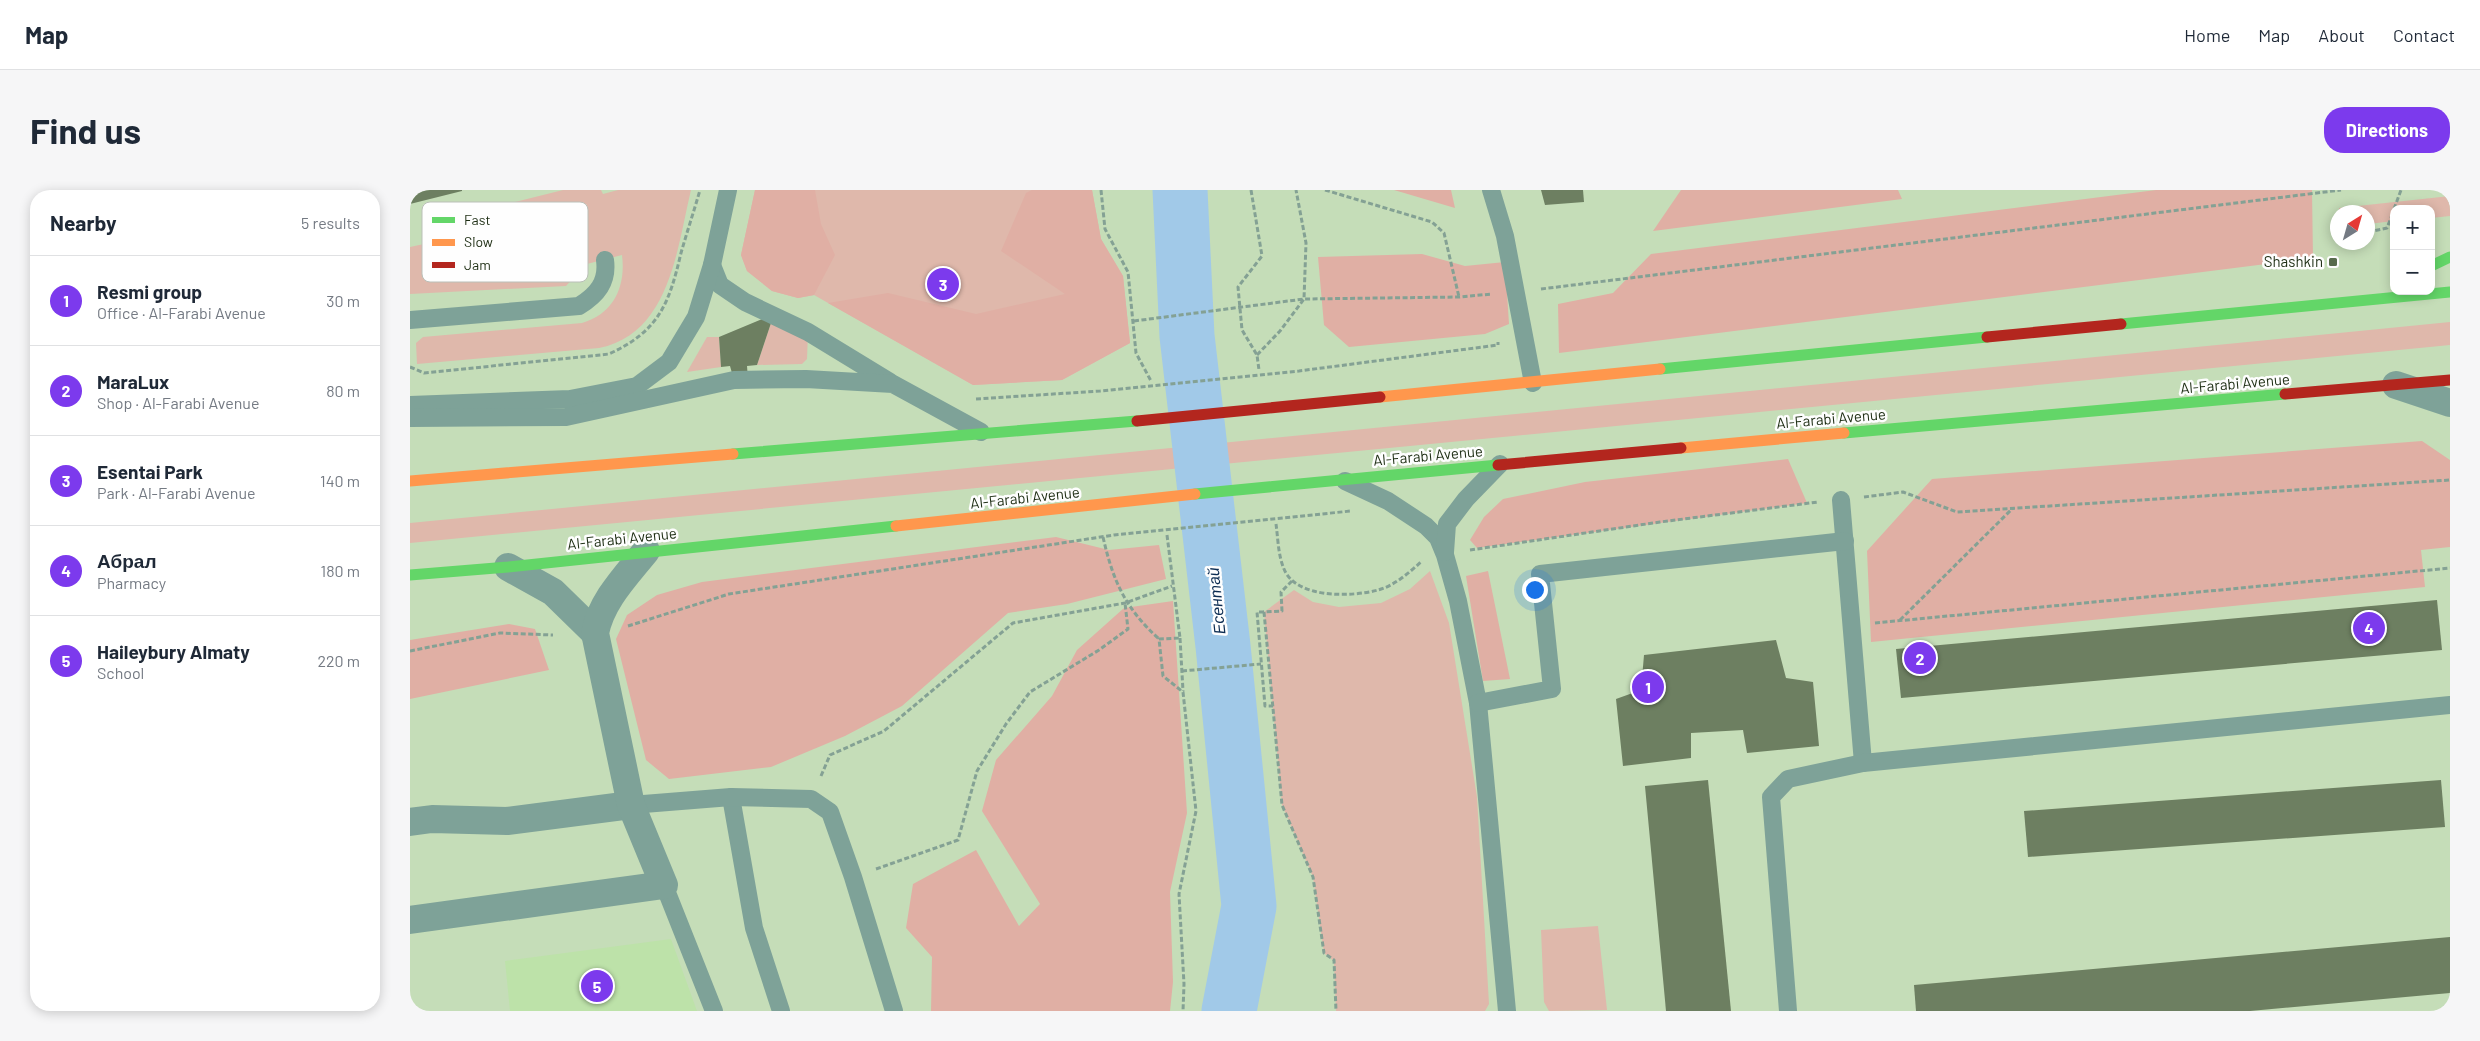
<!DOCTYPE html>
<meta charset="utf-8">
<style>
body{margin:0;font-family:Barlow,sans-serif;background:#f6f6f7;color:#1f2937}
.controls{position:absolute;right:15px;top:15px;display:grid;overflow:hidden;border-radius:10px;box-shadow:0 2px 12px #0003}
.controls button{width:45px;height:45px;display:grid;place-items:center;padding:0;border:0;border-bottom:1px solid #e0e1e3;background:#fff;color:#1f2937;font:25px sans-serif}
.compass{position:absolute;left:1920px;top:15px;width:45px;height:45px;border-radius:50%;background:#fff;box-shadow:0 2px 12px #0003;rotate:37deg}
.you{position:absolute;left:1124px;top:399px;width:18px;height:18px;margin:-12px;border:4px solid #fff;border-radius:50%;background:#1a73e8;box-shadow:0 0 0 8px #1a73e833}
.badge{display:grid;place-items:center;width:32px;height:32px;border-radius:50%;background:#7c3aed;color:#fff;font-size:16px;font-weight:700}
.pin{position:absolute;translate:-50% -50%;border:2px solid #fff;box-shadow:0 1px 5px #0006}
.list{margin:0;padding:0;list-style:none}
h2{display:flex;justify-content:space-between;align-items:center;height:65px;margin:0;padding:0 20px;font-size:21px}
h2 small{font-size:16px;font-weight:400;color:#747a83}
.list li{display:grid;grid-template-columns:32px 1fr auto;gap:15px;align-items:center;box-sizing:border-box;height:90px;padding:0 20px;border-top:1px solid #e0e1e3}
.list b{display:block;font-size:19px;white-space:nowrap}
.list p{margin:0;font-size:16px;white-space:nowrap;color:#747a83}
.list em{font-size:16px;font-style:normal;color:#747a83}
.map{position:relative;flex:none;width:2040px;height:821px;overflow:hidden;border-radius:20px}
header{display:flex;align-items:center;gap:30px;box-sizing:border-box;height:70px;padding:0 25px;background:#fff;border-bottom:1px solid #e0e1e3}
header strong{font-size:24px}
nav{display:flex;gap:28px;margin-inline-start:auto;font-size:18px}
.intro{display:flex;align-items:center;justify-content:space-between;box-sizing:border-box;height:120px;padding:0 30px}
h1{margin:0;font-size:35px}
.button{padding:12px 22px;border-radius:20px;background:#7c3aed;color:#fff;font-size:18px;font-weight:700}
main{display:flex;gap:30px;padding:0 30px}
aside{flex:1;background:#fff;border-radius:20px;box-shadow:0 2px 12px #0003}
.map>svg:first-child{display:block}
.built{fill:#bde2a9}
.green{fill:#dfb8ab}
.forest{fill:#e0afa4}
.lines{fill:none;stroke-linecap:round;stroke-linejoin:round}
.river{stroke:#a1c9e8;stroke-width:55}
.building{fill:#6d7f61}
.path{stroke:#84a194;stroke-width:3;stroke-dasharray:5 2.5;stroke-linecap:butt}
.lane{stroke:#7ea298;stroke-width:18}
.street{stroke:#7ea298;stroke-width:28}
.fast{stroke:#63d668;stroke-width:11}
.slow{stroke:#ff974d;stroke-width:11}
.jam{stroke:#b3261e;stroke-width:11}
.poi-dot{fill:#586b4d;stroke:#fefefe;stroke-width:2}
.labels{text-anchor:middle;stroke-width:5;stroke-linejoin:round;paint-order:stroke}
.poi-label{font-size:15px;fill:#1d2d13;stroke:#fefefe;text-anchor:end}
.street-label{font-size:15px;fill:#1d2d13;stroke:#fefefe}
.water-label{font-size:16px;font-style:italic;fill:#0c2c52;stroke:#fefefe}
.key{fill:#fefefe;stroke:#babfb8;stroke-width:1}
.key-label{font-size:14px;fill:#1d2d13}
</style>
<header>
<strong>Map</strong>
<nav><a>Home</a><a>Map</a><a>About</a><a>Contact</a></nav>
</header>
<div class="intro"><h1>Find us</h1><a class="button">Directions</a></div>
<main>
<aside>
<h2>Nearby<small>5 results</small></h2>
<ul class="list">
<li><span class="badge">1</span><div><b>Resmi group</b><p>Office · Al-Farabi Avenue</p></div><em>30 m</em></li>
<li><span class="badge">2</span><div><b>MaraLux</b><p>Shop · Al-Farabi Avenue</p></div><em>80 m</em></li>
<li><span class="badge">3</span><div><b>Esentai Park</b><p>Park · Al-Farabi Avenue</p></div><em>140 m</em></li>
<li><span class="badge">4</span><div><b>Абрал</b><p>Pharmacy</p></div><em>180 m</em></li>
<li><span class="badge">5</span><div><b>Haileybury Almaty</b><p>School</p></div><em>220 m</em></li>
</ul>
</aside>
<div class="map">
<svg width="2040" height="821" viewBox="0 0 2040 821">
<rect width="100%" height="100%" fill="#c5ddb8"/>
<path class="built" d="M261,749L287,821H100L95,771Z"/>
<g class="green">
<path d="M153,0H191L193,4L208,0H281C267,58 260,144 189,158L7,174L6,153L13,147L172,133C204,124 216,96 212,65L169,76L167,84L156,96L0,104V57L93,37L89,16Z"/>
<path d="M345,0H682L691,49L713,86L720,153L652,190L563,195L404,105L388,108L362,101L337,81L331,65Z"/>
<path d="M2040,6V26L2021,28V19H1984V31L1958,34V22H1929V18Z"/>
<path d="M364,124L398,142L397,169L392,174L347,175Z"/>
<path d="M2040,132V155L0,353V333Z"/>
<path d="M297,147H309L311,177L277,182Z"/>
<path d="M1020,381L1039,433L1067,607L1079,814L1075,821H926L924,771L914,763L903,687L872,615L854,422L884,400L903,412L929,417L971,413L1000,399Z"/>
<path d="M1188,736L1197,820L1139,821L1134,812L1131,740Z"/>
</g>
<g class="forest">
<path d="M345,0H405L411,34L425,65L404,105L388,108L362,101L337,81L331,65Z"/>
<path d="M622,0H682L691,49L713,86L720,153L652,190L563,195L418,113L478,103L566,124L655,104L591,61L616,3Z"/>
<path d="M984,0H1041L1045,18Z"/>
<path d="M1271,0H1488L1492,9L1243,41Z"/>
<path d="M1746,0H1902L1903,68L1149,163L1148,114L1203,103L1241,64Z"/>
<path d="M1012,64L1055,76L1095,72L1099,134L1075,144L939,157L914,135L908,67Z"/>
<path d="M2012,251L2040,270V357L2011,360L2015,397L1461,452L1457,361L1522,289Z"/>
<path d="M1378,269L1397,313L1067,358L1060,350L1074,327L1093,309L1175,292Z"/>
<path d="M646,347L699,360L749,355L756,389L657,414L598,423L492,516L435,546L361,577L259,589L236,570L206,449L217,425L247,405L292,392Z"/>
<path d="M1078,381L1100,489L1073,491L1056,386Z"/>
<path d="M763,411L777,623L760,702L763,792L760,821H521L522,767L496,738L503,694L566,660L609,736L630,714L572,621L586,570L642,506L667,460L714,418Z"/>
<path d="M99,434L125,439L139,480L0,509V450Z"/>
</g>
<g class="lines">
<path class="river" d="M770,0L777,146L813,456L839,716L819,821"/>
</g>
<g class="building">
<path d="M0,0H52V1L0,14Z"/>
<path d="M1131,0H1173L1174,12L1135,15Z"/>
<path d="M364,124L347,175L337,176L338,189L324,190L320,176L311,177L309,147Z"/>
<path d="M2027,410L2032,460L1491,508L1486,459Z"/>
<path d="M1366,450L1376,488L1403,492L1409,556L1337,563L1333,540L1281,543V568L1213,576L1206,509L1231,500L1234,465Z"/>
<path d="M1298,590L1321,821H1256L1235,596Z"/>
<path d="M2031,590L2035,637L1618,667L1614,621Z"/>
<path d="M2040,747V803L1840,821H1506L1504,795Z"/>
</g>
<g class="lines">
<g class="path">
<path d="M691,0L695,39L718,82L726,163L741,191"/>
<path d="M841,0L852,66L828,97L832,140L847,165L849,180"/>
<path d="M915,0L1022,32L1034,43L1049,107"/>
<path d="M1984,19L1991,0"/>
<path d="M1958,42L1977,38L1984,20"/>
<path d="M1131,99L1931,0"/>
<path d="M724,131L894,109L1049,107L1082,104"/>
<path d="M847,165L870,141L894,109L896,53L886,0"/>
<path d="M0,177L14,183L199,164C249,141 259,114 271,63C277,42 284,21 290,0"/>
<path d="M566,209L690,201L889,181L1088,155V152"/>
<path d="M1454,307L1493,302L1547,322L2040,290"/>
<path d="M866,334C868,348 868,365 874,379C886,409 942,407 968,400C984,396 1000,382 1012,371"/>
<path d="M757,345L770,448L749,449L753,486L773,502L786,621L769,704L774,794L773,821"/>
<path d="M693,347C703,391 715,418 749,449"/>
<path d="M1060,360L1250,332L1408,312"/>
<path d="M882,391L871,402L872,421L854,422L872,615L903,687L914,763L924,770L926,821"/>
<path d="M854,422H847L855,516H863"/>
<path d="M1490,430L1603,318"/>
<path d="M1465,433L2040,378"/>
<path d="M218,436L319,404L704,345L941,321"/>
<path d="M770,448L773,501"/>
<path d="M0,461L90,443L143,445"/>
<path d="M772,481L851,474"/>
<path d="M411,586L420,565L474,541L603,433L715,413L762,396"/>
<path d="M466,679L548,650L567,581L596,534L620,502L689,460L718,439L715,413"/>
</g>
<g class="lane">
<path d="M1081,0L1095,46L1123,193"/>
<path d="M302,75L310,95L335,112L398,142L480,192"/>
<path d="M0,130L169,116C187,105 198,92 195,70"/>
<path d="M0,215L160,209L227,196L259,172L286,127L302,75L318,0"/>
<path d="M0,228L156,227L324,190L396,189L483,194L571,242"/>
<path d="M935,291L978,311L1016,336L1028,348L1035,365L1048,411L1068,513L1097,821"/>
<path d="M1431,310L1453,573"/>
<path d="M1035,362L1037,334L1056,309L1090,274"/>
<path d="M1068,513L1142,499L1130,384L1435,351"/>
<path d="M321,607L344,738L371,821"/>
<path d="M221,615L321,607L401,609L420,622L443,687L484,821"/>
<path d="M254,695L304,821"/>
<path d="M1378,821L1361,607L1378,589L1453,573L2040,515"/>
</g>
<g class="street">
<path d="M1986,195L2040,213"/>
<path d="M98,377L143,402L185,443"/>
<path d="M0,632L22,629L97,631L221,615"/>
<path d="M0,730L254,695L221,615L185,443C191,411 216,386 236,361"/>
</g>
<g class="fast">
<path d="M2021,76L2040,67"/>
<path d="M1711,134L2040,102"/>
<path d="M1250,179L1577,147"/>
<path d="M1434,243L1875,204"/>
<path d="M323,264L727,231"/>
<path d="M785,304L1088,275"/>
<path d="M0,385L98,377L486,336"/>
</g>
<g class="slow">
<path d="M970,207L1250,179"/>
<path d="M1271,258L1434,243"/>
<path d="M0,291L323,264"/>
<path d="M486,336L785,304"/>
</g>
<g class="jam">
<path d="M1577,147L1711,134"/>
<path d="M1875,204L2040,190"/>
<path d="M727,231L970,207"/>
<path d="M1088,275L1271,258"/>
</g>
</g>
<rect class="poi-dot" x="1918" y="67" width="10" height="10" rx="2.5"/>
<g class="labels">
<g class="poi-label">
<text x="1913" y="77">Shashkin</text>
</g>
<g class="street-label">
<text transform="translate(1825 194) rotate(-5)" y="5">Al-Farabi Avenue</text>
<text transform="translate(1421 229) rotate(-5)" y="5">Al-Farabi Avenue</text>
<text transform="translate(1018 266) rotate(-5)" y="5">Al-Farabi Avenue</text>
<text transform="translate(615 308) rotate(-6)" y="5">Al-Farabi Avenue</text>
<text transform="translate(212 349) rotate(-6)" y="5">Al-Farabi Avenue</text>
</g>
<g class="water-label">
<text transform="translate(806 411) rotate(-96)" y="6">Есентай</text>
</g>
</g>
<rect x="12" y="12" width="166" height="80" rx="8" class="key"/>
<rect x="22" y="27" width="23" height="6" fill="#63d668"/>
<rect x="22" y="49" width="23" height="7" fill="#ff974d"/>
<rect x="22" y="72" width="23" height="6" fill="#b3261e"/>
<g class="key-label">
<text x="54" y="35">Fast</text>
<text x="54" y="57">Slow</text>
<text x="54" y="80">Jam</text>
</g>
</svg>
<div class="controls">
<button>+</button>
<button>−</button>
</div>
<svg class="compass" viewBox="-18 -18 36 36"><path d="M0-13l5 13h-10z" fill="#e53935"/><path d="M0 13l5-13h-10z" fill="#747a83"/></svg>
<div class="you"></div>
<div class="pin badge" style="left:1238px;top:497px">1</div>
<div class="pin badge" style="left:1510px;top:468px">2</div>
<div class="pin badge" style="left:533px;top:94px">3</div>
<div class="pin badge" style="left:1959px;top:438px">4</div>
<div class="pin badge" style="left:187px;top:796px">5</div>
</div>
</main>
